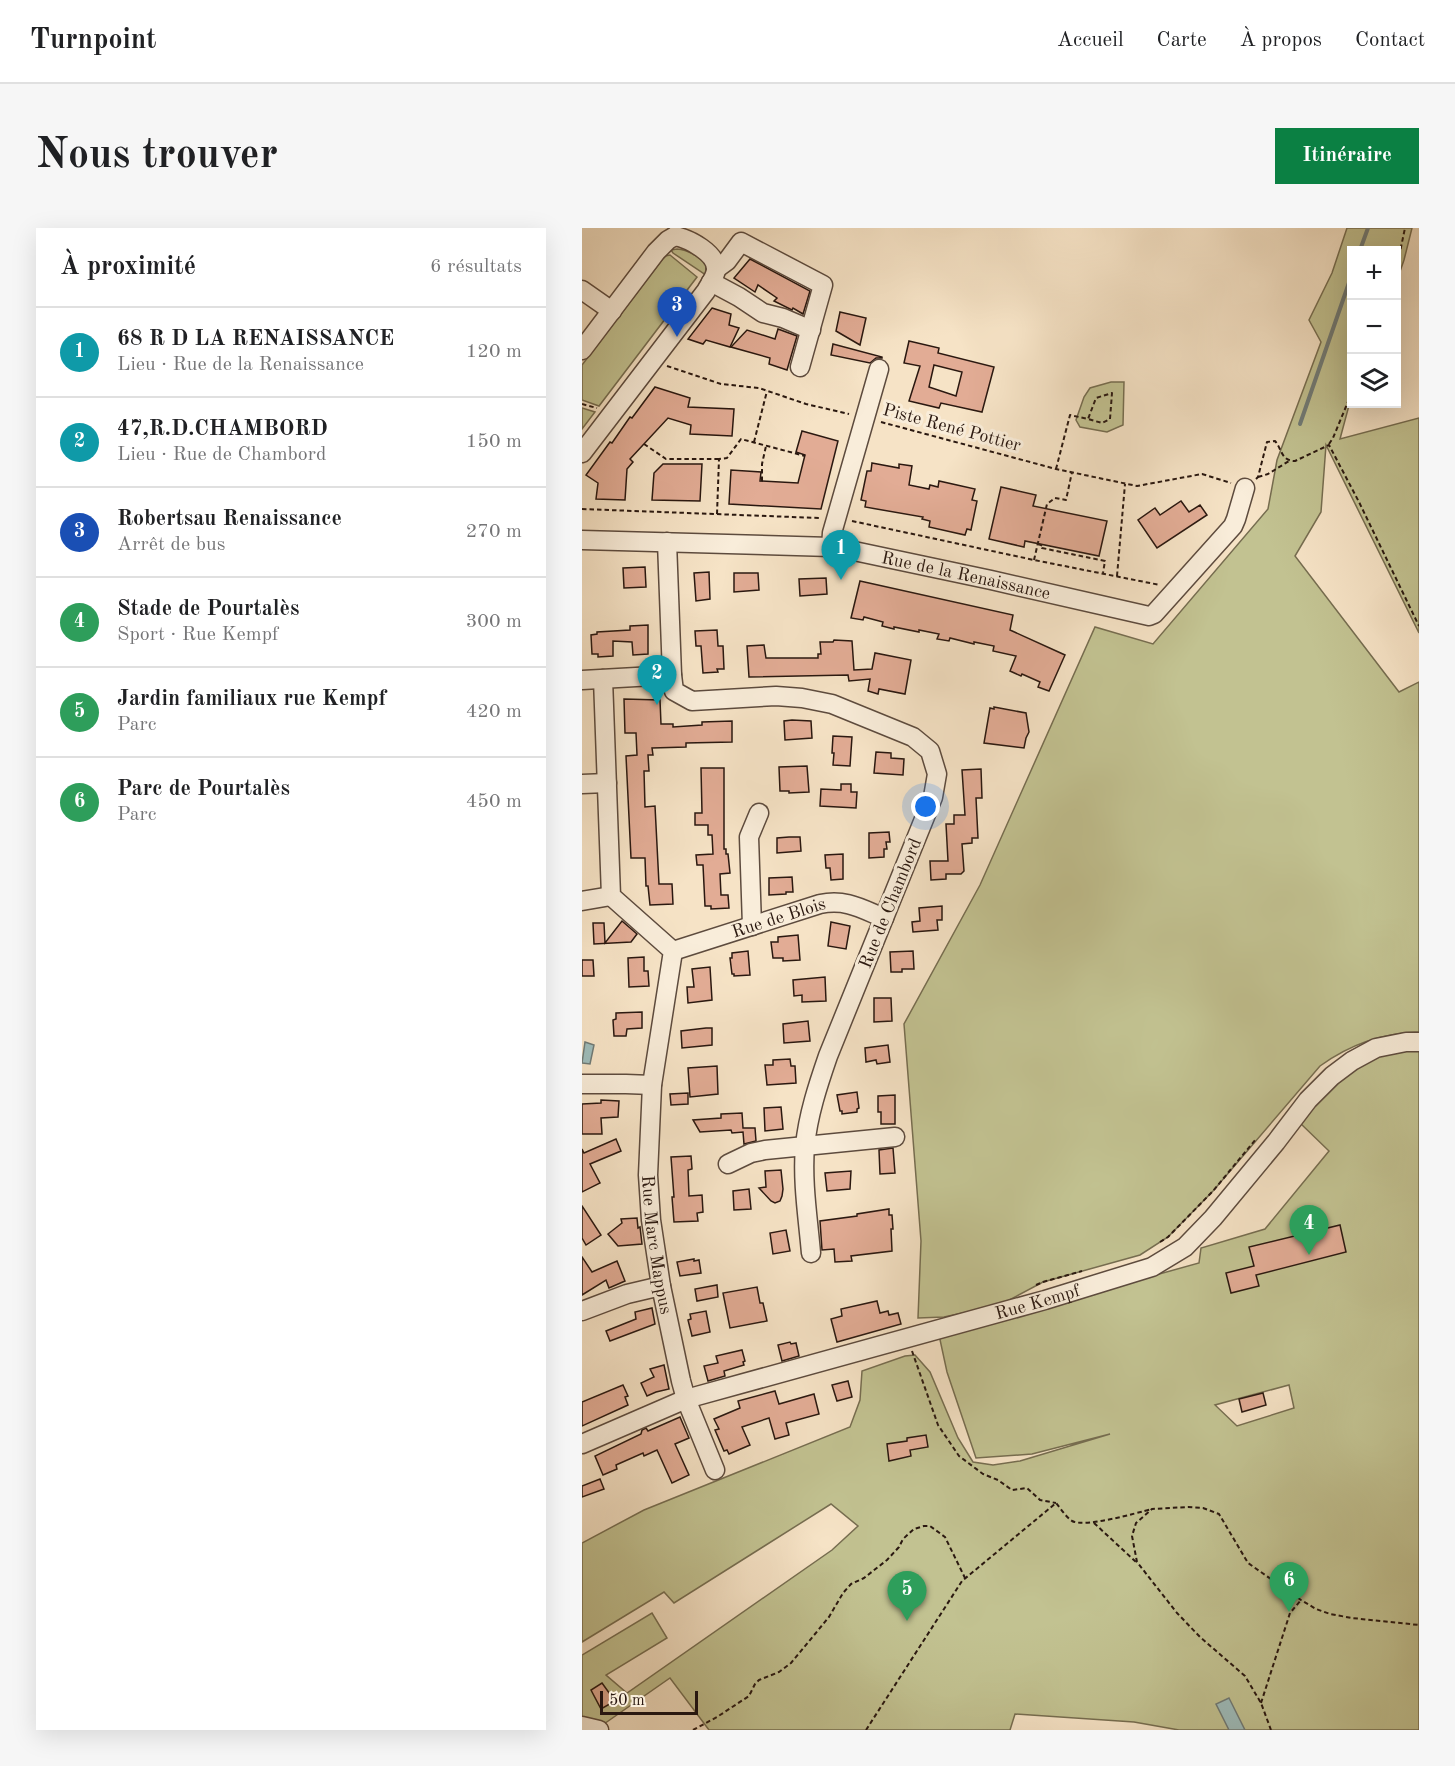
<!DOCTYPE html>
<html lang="fr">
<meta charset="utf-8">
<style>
body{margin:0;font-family:"Old Standard TT",serif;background:#f6f6f6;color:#202124}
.controls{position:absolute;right:18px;top:18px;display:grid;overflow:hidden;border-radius:0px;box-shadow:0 6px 24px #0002}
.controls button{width:54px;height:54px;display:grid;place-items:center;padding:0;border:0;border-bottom:2px solid #e0e0e0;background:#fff;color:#202124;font:30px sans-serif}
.scale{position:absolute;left:18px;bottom:15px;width:98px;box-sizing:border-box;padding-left:6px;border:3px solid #2a1810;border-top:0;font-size:16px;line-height:21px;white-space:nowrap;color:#2a1810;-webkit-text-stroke:4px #f9edda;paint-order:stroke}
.you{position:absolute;left:344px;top:579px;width:21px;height:21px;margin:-15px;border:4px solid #fff;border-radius:50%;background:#1a73e8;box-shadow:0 0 0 9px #1a73e833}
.badge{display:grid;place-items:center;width:39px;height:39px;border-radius:50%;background:#0b8043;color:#fff;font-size:20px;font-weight:700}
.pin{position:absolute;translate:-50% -50px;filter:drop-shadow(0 2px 3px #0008)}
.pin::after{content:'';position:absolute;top:32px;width:21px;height:18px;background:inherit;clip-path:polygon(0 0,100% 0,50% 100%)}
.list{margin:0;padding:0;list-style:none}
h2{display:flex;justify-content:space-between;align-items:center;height:78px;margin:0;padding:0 24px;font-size:26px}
h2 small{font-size:20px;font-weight:400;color:#757577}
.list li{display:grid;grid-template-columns:39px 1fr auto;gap:18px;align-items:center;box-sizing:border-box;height:90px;padding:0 24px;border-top:2px solid #e0e0e0}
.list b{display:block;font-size:22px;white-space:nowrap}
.list p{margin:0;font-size:20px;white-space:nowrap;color:#757577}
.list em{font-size:20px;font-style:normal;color:#757577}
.icon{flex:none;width:33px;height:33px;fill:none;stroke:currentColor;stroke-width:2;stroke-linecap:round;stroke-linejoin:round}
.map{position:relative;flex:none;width:837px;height:1502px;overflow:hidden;border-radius:0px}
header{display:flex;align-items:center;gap:36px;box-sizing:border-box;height:84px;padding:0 30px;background:#fff;border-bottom:2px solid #e0e0e0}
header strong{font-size:28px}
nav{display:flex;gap:33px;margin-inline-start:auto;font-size:21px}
.intro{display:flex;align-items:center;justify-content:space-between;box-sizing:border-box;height:144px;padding:0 36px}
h1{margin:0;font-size:42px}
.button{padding:15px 27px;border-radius:0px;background:#0b8043;color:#fff;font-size:21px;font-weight:700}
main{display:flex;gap:36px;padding:0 36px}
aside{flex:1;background:#fff;border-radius:0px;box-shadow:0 6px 24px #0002}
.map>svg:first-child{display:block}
.green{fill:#c2c291;stroke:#766d50;stroke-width:1.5;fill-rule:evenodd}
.water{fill:#9ebdbc;stroke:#707b77;stroke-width:1.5}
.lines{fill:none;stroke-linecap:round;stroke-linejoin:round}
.stream{stroke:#707b77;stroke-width:4}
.building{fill:#e2ac95;stroke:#2a1810;stroke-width:1.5;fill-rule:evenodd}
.minor-casing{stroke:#5d4b3e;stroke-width:21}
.path{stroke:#2a1810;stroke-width:2;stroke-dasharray:4.5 3;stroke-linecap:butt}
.minor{stroke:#f9edda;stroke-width:18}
.labels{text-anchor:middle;stroke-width:6;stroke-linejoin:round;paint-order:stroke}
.street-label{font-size:18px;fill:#2a1810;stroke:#f9edda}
</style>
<header>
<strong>Turnpoint</strong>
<nav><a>Accueil</a><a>Carte</a><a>À propos</a><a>Contact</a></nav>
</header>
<div class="intro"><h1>Nous trouver</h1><a class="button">Itinéraire</a></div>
<main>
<aside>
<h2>À proximité<small>6 résultats</small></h2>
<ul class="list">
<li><span class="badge" style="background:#0f9aa8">1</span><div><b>68 R D LA RENAISSANCE</b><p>Lieu · Rue de la Renaissance</p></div><em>120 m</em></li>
<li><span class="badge" style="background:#0f9aa8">2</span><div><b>47,R.D.CHAMBORD</b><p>Lieu · Rue de Chambord</p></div><em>150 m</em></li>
<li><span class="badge" style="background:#1a4fb4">3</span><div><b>Robertsau Renaissance</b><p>Arrêt de bus</p></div><em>270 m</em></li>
<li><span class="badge" style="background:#2e9e5b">4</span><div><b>Stade de Pourtalès</b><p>Sport · Rue Kempf</p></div><em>300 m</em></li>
<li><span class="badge" style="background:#2e9e5b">5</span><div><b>Jardin familiaux rue Kempf</b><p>Parc</p></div><em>420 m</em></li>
<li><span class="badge" style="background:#2e9e5b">6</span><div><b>Parc de Pourtalès</b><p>Parc</p></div><em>450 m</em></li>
</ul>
</aside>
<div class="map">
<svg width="837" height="1502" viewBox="0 0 837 1502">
<rect width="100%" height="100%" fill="#f6e3c6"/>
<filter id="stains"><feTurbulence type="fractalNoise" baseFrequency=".00333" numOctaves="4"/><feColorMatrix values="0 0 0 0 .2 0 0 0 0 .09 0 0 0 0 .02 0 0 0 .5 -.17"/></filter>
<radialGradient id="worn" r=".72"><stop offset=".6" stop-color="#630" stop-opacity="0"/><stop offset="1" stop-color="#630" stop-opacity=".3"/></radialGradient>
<g class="green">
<path d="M765,0H830L822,32L815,52L814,22H770L769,170L758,211L837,190V405L744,217L739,284L713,328L817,464L837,454V804C801,805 767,817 738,838L631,963L586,1009L558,1027L461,1054L418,1077L362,1089L336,1090L339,1013L322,796L398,657L513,399L571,416L686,281L695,232L739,114L727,92L750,45Z"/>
<path d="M95,21C107,22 115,28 124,36V47L91,25L89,22Z"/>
<path d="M88,27L115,49L17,178L0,172V137L83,28Z"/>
<path d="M529,154H542L541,197L525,204L498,199L494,192L502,169L508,160Z"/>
<path d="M0,180L13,184L0,201Z"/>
<path d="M837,821V1502H597L552,1494L433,1486L428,1502H127L88,1450L19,1498L0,1493V1427L70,1385L85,1410L24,1447L45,1465L250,1322L276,1298L249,1276L92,1375L82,1364L0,1414V1315L62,1282L268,1199L278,1172L280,1143L323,1128L333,1127L348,1144L376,1210L391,1234L411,1237L438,1233L528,1206L450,1226L394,1230L365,1144L357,1107L617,1035L619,1020L683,1001L747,923L718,895L749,857L787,829ZM707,1157L712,1180L655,1198L633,1177Z"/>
</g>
<g class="water">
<path d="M3,814L12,817L8,836L0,835Z"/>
<path d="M647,1470L663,1502H647L634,1476Z"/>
</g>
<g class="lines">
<g class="stream">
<path d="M778,22L786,0"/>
<path d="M718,196L770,46"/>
</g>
</g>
<g class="building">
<path d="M168,31L228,63L221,86L211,80L210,82L192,73L195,70L176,57L173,64L152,50Z"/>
<path d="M130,80L149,86L147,97L157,100L148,119L124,112L121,116L106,111Z"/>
<path d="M258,84L284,90L278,117L254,103Z"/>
<path d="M196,101L215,108L205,142L187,136L188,130L149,119L165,102L193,111Z"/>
<path d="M327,113L357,120L356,125L412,139L400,184L359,175L357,180L327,173L338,138L322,135ZM352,137L380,144L374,168L347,159Z"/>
<path d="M251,116L300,129V130H294L288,135L249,127Z"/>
<path d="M73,159L108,170L106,179L152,181L150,208L108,206L109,197L86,190L48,231L51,234L45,241L43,272L14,271L16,255L4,247L28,214L30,215L48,189L50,190Z"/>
<path d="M220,203L256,213L239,281L147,276L149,242L179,244L178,253L216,255L223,227L214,224Z"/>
<path d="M290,235L317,240V236L330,238L327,257L347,261L348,257L356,259L357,253L393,261L390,272L395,273L389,302L385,301L383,307L347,299L348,293L340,291L341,289L283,279L284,273L279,272L285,243H289Z"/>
<path d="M81,236H120L118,273L70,272L72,245Z"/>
<path d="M419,259L454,267L451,278L525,293L517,328L443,313L442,319L407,311Z"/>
<path d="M599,273L607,284L618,277L625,287L575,320L556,292L573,280L578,287Z"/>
<path d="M63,339L64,359L42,360L41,340Z"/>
<path d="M127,344L128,371L114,373L112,345Z"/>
<path d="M152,345H176L177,362L152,364Z"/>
<path d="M244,350L245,366L218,368L217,351Z"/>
<path d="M278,353L431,387L428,402L483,427L467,463L456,459L458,454L440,446L439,448L428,443L434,428L411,423L412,418L392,414V416L368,410L367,413L355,411L357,406L337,402V404L312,399V401L300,398L301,394L282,389L281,392L269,390Z"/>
<path d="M66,397V426L51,427L50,414L31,413V428L16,429V426H10L9,407L15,406V404L48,402V398Z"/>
<path d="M135,402L136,418H141L142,441H135L136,444L121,445L119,418H114L113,403Z"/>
<path d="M252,412L270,413L272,442L290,441L293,425L329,432L323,466L297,461L296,466L286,463L288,451L267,453L266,447L167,449L165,418L182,417L184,430H236V426H239L238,414H251Z"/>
<path d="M42,471L78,472L79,496H91V499L120,497V494L150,493V514L104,515V519L70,520L71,527H66L67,543H62L63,579L73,578L77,656H90L91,676L68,677L66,658H64L63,630H49L44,528L55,527L54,505H43Z"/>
<path d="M412,479L444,485L447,504L444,510L442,520L402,515L408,480L412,481Z"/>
<path d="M210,492L229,493L230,510L203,512L202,493Z"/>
<path d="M251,508L270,509L268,538L251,537L252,525H250Z"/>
<path d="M294,524L309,525V530L322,531L321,547L292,545Z"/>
<path d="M225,538L227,564L207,565V563H198L197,539Z"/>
<path d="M119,540H142V621H144V626H146L148,645L138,646L139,667H146L147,680L129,681V678H123L121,637H115L114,627L131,626L130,607H126V597H113V585H120Z"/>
<path d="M399,541L400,570H394L396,610H390V615L380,616L382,643L379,646H364V651L349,652L348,633H366L364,596H372V587H383L380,542Z"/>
<path d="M259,556H269V564H275L274,580L238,578L239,561L259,562Z"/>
<path d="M307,604L308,614H304L305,621H302V629L287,630V605Z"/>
<path d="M207,609H218L219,623L195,625V610Z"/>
<path d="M261,626V651L249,652L248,640H244L243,627Z"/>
<path d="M210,649L211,664H204V666L187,667V650Z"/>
<path d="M360,678V692H355L356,702L331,704L330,694L338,693L337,680Z"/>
<path d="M40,693L55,706L49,714L12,716L11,695H22L23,715Z"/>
<path d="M249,694L268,698L264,721L246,718Z"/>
<path d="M216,707L218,732L201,733V730H191L189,714H196V709Z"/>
<path d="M166,723L168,747L152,748V746H150L148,730H150V725Z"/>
<path d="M331,723L332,741H320V744H309L308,724Z"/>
<path d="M62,729V743H66L67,758L47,759L46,730Z"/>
<path d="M0,732H11L12,748H0Z"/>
<path d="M128,739L130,772L106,775L105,759H112L110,741Z"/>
<path d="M243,749L244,773L220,774V767L212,768L211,752Z"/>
<path d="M292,770H309L310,793L292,794Z"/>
<path d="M60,784V800L45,801L44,808H32L31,792L34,791V785Z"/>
<path d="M226,793L228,813L202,815L201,796Z"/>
<path d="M124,800H130V817L100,820L99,803Z"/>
<path d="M306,817L308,834L295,836L294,832L284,834L283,820Z"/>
<path d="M208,831L209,838H213L214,855L185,857L183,837H191V832Z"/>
<path d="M135,838L136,866L108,869L106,840Z"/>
<path d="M275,864L277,880L275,881V884L260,886V883H258L255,867Z"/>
<path d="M106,865V876L89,877L88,866Z"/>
<path d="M313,867V896H299V884H296V868Z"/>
<path d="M19,872L37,873L36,889L19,890L20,906H0V876L19,875Z"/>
<path d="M199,879L201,901L183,903L182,880Z"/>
<path d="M160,885L161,900H173L174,913L162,916L161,904L150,905L149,902L118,904L111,892L139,890V886Z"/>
<path d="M34,911L39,923L8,936L18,955L0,964V921L2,925Z"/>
<path d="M311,920L313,945L298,946L297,922Z"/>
<path d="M109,928L110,941L106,942L107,968L120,967L121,984L115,985L116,993L92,994L90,969H92L89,929Z"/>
<path d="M199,942L201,961L200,968L198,973L193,975L189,973L177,960L184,959L183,943Z"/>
<path d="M269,943L268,961L245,963L243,945Z"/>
<path d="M167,961L169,981L152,982L151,963Z"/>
<path d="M0,978L19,1007L4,1017L0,1010Z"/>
<path d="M307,981V987H310L311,1001H309L310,1023L269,1028L270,1033L253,1034L252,1021L240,1022L238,993L275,988V986Z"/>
<path d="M55,990L56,1000L58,999L60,1016L36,1018L26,1006L40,995L39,991Z"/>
<path d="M758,997L764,1024L674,1047L677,1058L649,1065L644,1045L672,1038L667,1019Z"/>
<path d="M204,1002L208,1023L191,1026L188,1005Z"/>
<path d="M0,1029L10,1044L35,1033L43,1053L27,1060L24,1052L0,1067Z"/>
<path d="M112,1031V1033L117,1032L119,1045L98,1048L95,1034Z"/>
<path d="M135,1057L136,1069L115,1073L113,1061Z"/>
<path d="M175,1059L178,1075H181L185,1093L148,1100L141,1065Z"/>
<path d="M295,1073L298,1085L306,1083L307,1087L316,1085L319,1096L255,1114L249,1091L260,1088L259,1081Z"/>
<path d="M70,1080L73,1096L28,1113L24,1103L54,1091L53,1084Z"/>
<path d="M124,1083L128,1104L110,1108L106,1092L109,1091L108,1086Z"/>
<path d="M208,1114L209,1116L214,1115L217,1128L200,1133L196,1117Z"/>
<path d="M160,1122L163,1133L161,1134L162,1137L142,1143L143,1148L126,1153L122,1138L136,1135L134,1128Z"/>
<path d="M82,1137L87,1161L74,1164L65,1168L59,1155L72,1149L68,1141Z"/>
<path d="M266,1153L270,1169L255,1173L250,1157Z"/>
<path d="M41,1157L46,1168L43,1169L46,1177L0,1198V1174Z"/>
<path d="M193,1163L197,1176L232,1166L237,1186L204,1195L207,1207L193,1211L187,1190L160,1199L168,1217L147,1226L145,1222L142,1223L133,1202L137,1201L132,1191L158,1180L156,1173Z"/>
<path d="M681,1165L684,1177L660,1184L657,1171Z"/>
<path d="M98,1189L107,1210L93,1216L107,1247L90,1255L75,1222L62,1228L61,1225L34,1237L35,1241L21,1247L13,1228L59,1206L60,1202L64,1200L66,1203Z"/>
<path d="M344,1207L346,1219L328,1222L329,1228L307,1233L305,1216L325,1213V1210Z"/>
<path d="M18,1251L22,1261L0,1269V1258Z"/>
<path d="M20,1455L33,1473L19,1481L9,1462Z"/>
</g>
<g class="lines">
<g class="minor-casing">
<g id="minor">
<path d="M134,41L145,33L159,14L241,57L218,139"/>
<path d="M129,54L157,69L181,85L201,90L229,102"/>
<path d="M0,62L30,83"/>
<path d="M0,122L74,24L86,12L93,8"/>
<path d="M0,225L124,63C127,57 133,50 134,42C135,25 107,11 93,8"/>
<path id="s1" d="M0,312L249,319L272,323L409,352L567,388L572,386L651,298L654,291L663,260"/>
<path d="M85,314L90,447L92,463L110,473L194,468L220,470L250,476L331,509L348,523L355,546L351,569L246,828C236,857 226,887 223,918C220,954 226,990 229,1025"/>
<path d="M249,319L250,305L297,141"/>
<path id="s2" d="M21,451L29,668L91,723L70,857L66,947L69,992L79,1058L99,1153L104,1171L133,1242"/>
<path d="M0,452L90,447"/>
<path d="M0,556L25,555"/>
<path d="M0,673L29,668"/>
<path d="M170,698L167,609L177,585"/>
<path id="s3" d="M91,723L238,676C264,671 278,680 302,690"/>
<path d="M0,856H44L70,857"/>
<path d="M146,936L169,925L183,922L313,909"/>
<path d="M0,1083L45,1066L79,1058"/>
<path id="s4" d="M0,1216L104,1171L463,1072L570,1039L603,1019L631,990L694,914L726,872L750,848L770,833L794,820L824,814H837"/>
<path d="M0,1498L17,1502"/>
</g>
</g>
<g class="path">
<path d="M814,43L823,0"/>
<path d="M85,138L139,156L177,160L224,176L267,186"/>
<path d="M0,176L15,180"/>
<path d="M299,194L474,241L555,258L620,246L649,255"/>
<path d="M172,214L185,163"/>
<path d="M62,216L84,231H137"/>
<path d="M747,216L751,210L770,164"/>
<path d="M474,241L488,187L506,191L514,170L530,165L528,191L520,195L506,191"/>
<path d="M676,249L686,246L707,233"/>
<path d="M674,251L676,249L685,214L693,213C700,221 699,233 713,233L747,217L777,274L837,398"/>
<path d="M180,253V236L184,218"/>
<path d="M0,281L237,290"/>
<path d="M135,286L137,231L145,230L159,211L223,228"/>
<path d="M270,293L452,332L578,357"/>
<path d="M456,316L461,318L460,320L523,333L521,345"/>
<path d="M452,332L465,276L473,270L484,272L490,244"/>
<path d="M535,348L543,256"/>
<path d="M578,1014L586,1009L631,963L674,911"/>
<path d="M454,1057L461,1054L500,1043"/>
<path d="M330,1123L356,1197L377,1228L401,1246L416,1252L430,1262L445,1260L458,1272L474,1275"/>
<path d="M512,1295L554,1334"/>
<path d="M679,1475L708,1385L719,1372"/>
<path d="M111,1502L135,1489L167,1468L173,1456L177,1452L197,1444L209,1435L247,1389L261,1365L269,1356L282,1350L305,1332L317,1319L321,1311L332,1301L342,1298H348L363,1309L383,1350"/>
<path d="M284,1502L380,1353L474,1275C479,1281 484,1289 490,1293C503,1300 554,1285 570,1281"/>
<path d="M689,1502L679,1475L663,1448L618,1409L595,1385L555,1334L550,1308L554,1295L570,1281L606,1279L621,1280L637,1286L666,1335L719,1372L734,1381L748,1386L770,1390L837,1397"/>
</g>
<use href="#minor" class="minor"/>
</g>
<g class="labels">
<g class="street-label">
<text transform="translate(370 199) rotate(15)" y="6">Piste René Pottier</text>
<text dy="6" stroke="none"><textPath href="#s1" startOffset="387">Rue de la Renaissance</textPath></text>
<text transform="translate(308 675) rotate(-68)" y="6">Rue de Chambord</text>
<text dy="6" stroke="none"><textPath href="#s3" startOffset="111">Rue de Blois</textPath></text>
<text dy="6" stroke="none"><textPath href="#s2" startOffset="596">Rue Marc Mappus</textPath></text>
<text dy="6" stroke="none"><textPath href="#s4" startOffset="478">Rue Kempf</textPath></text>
</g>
</g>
<rect width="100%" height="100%" filter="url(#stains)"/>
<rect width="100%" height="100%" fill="url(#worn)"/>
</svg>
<div class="controls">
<button>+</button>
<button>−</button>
<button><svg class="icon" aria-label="layers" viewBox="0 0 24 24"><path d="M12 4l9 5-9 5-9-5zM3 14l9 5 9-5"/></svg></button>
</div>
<div class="scale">50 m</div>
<div class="you"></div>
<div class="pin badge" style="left:259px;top:352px;background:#0f9aa8">1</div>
<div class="pin badge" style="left:75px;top:477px;background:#0f9aa8">2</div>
<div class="pin badge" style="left:95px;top:109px;background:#1a4fb4">3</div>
<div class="pin badge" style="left:727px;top:1027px;background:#2e9e5b">4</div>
<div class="pin badge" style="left:325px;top:1393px;background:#2e9e5b">5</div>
<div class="pin badge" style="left:707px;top:1384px;background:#2e9e5b">6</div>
</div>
</main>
